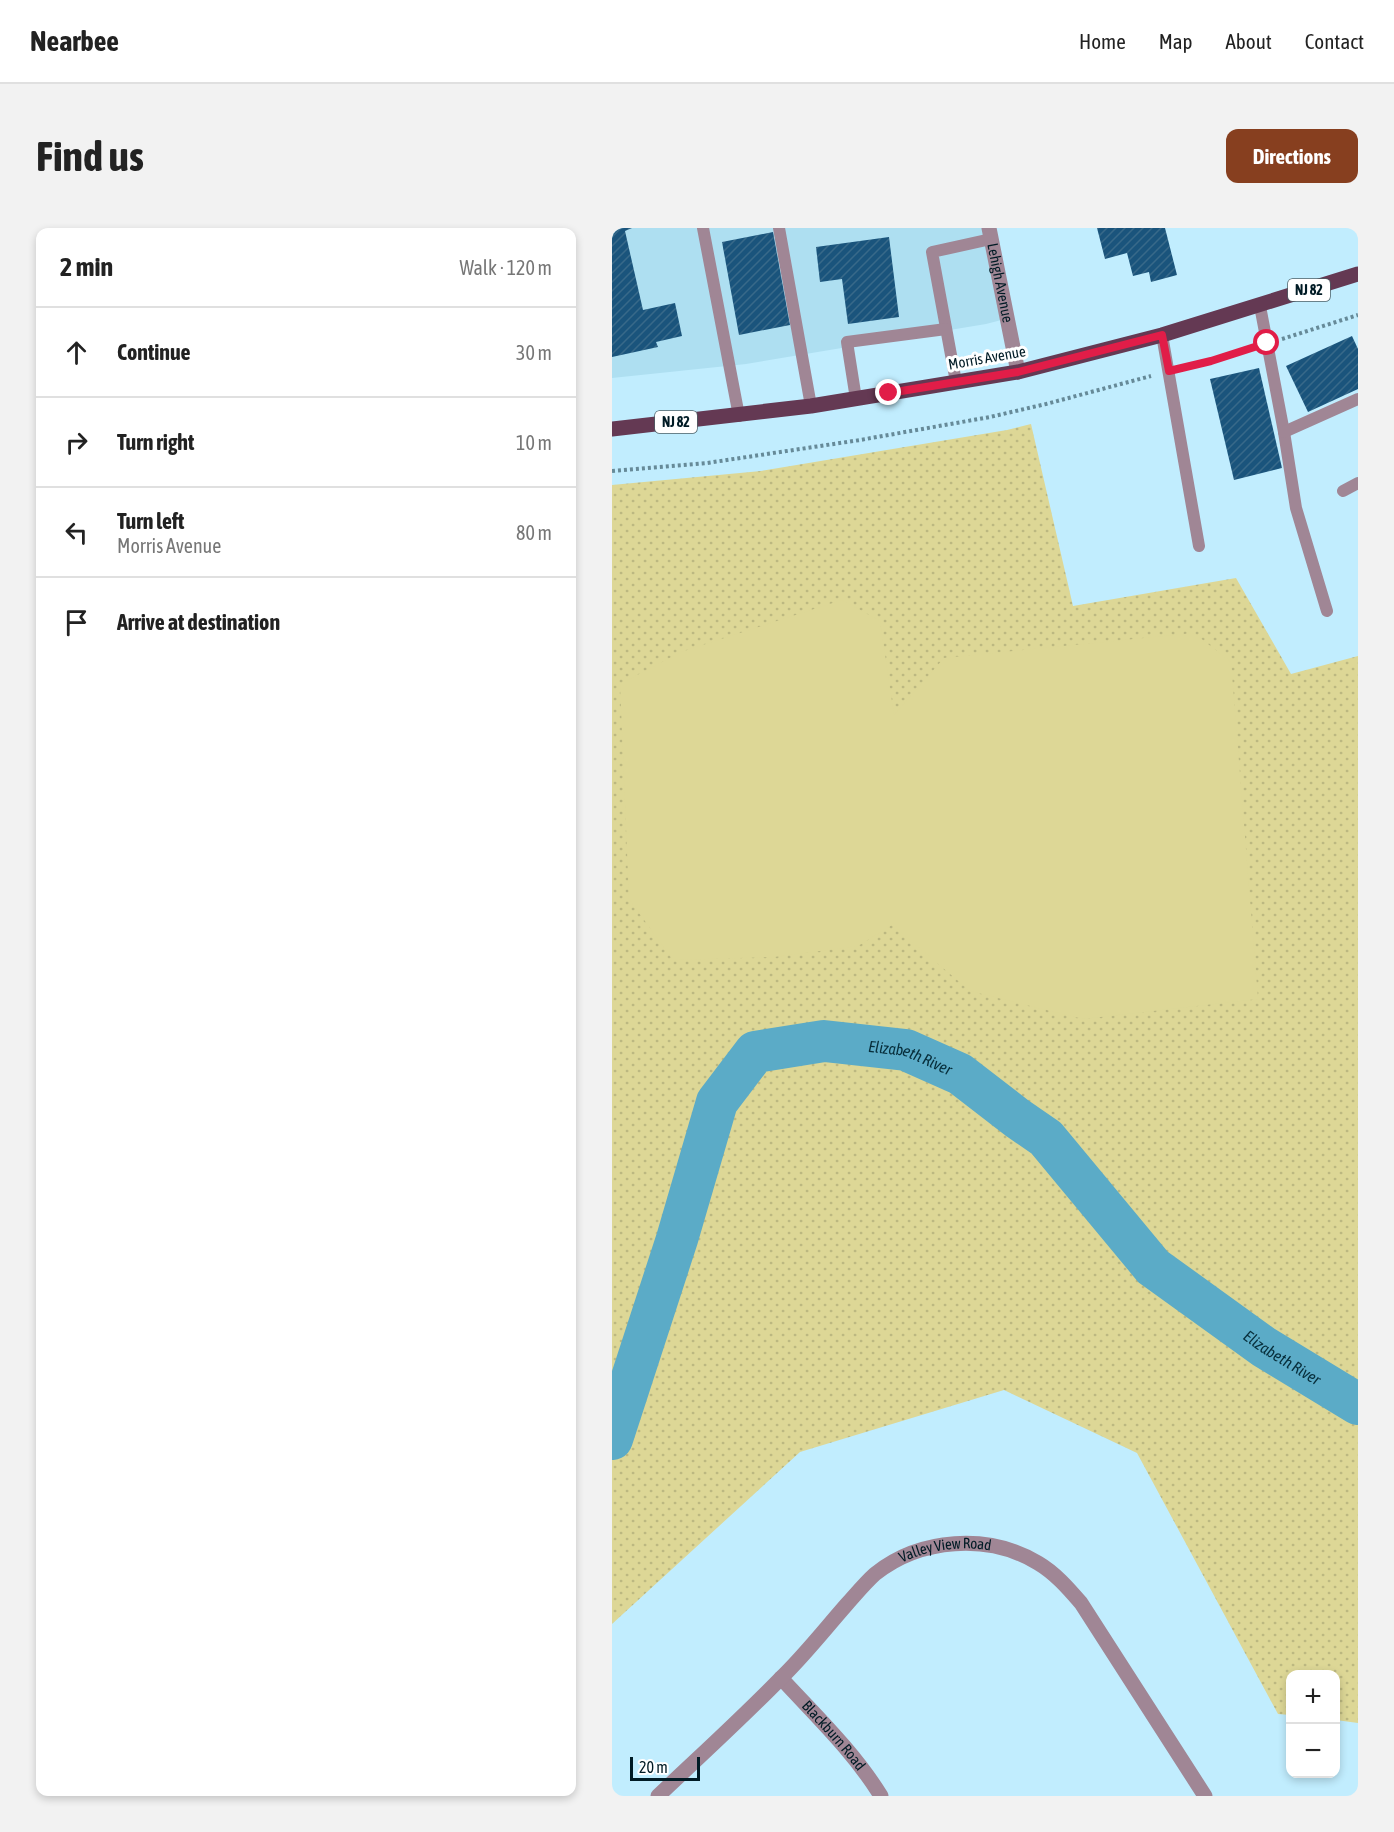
<!DOCTYPE html>
<meta charset="utf-8">
<style>
body{margin:0;font-family:"Asap Condensed",sans-serif;background:#f2f2f2;color:#222}
.controls{position:absolute;right:18px;bottom:18px;display:grid;overflow:hidden;border-radius:12px;box-shadow:0 3px 9px #0003}
.controls button{width:54px;height:54px;display:grid;place-items:center;padding:0;border:0;border-bottom:2px solid #e0e0e0;background:#fff;color:#222;font:30px sans-serif}
.scale{position:absolute;left:18px;bottom:15px;width:70px;box-sizing:border-box;padding-left:6px;border:3px solid #001b25;border-top:0;font-size:16px;line-height:21px;white-space:nowrap;color:#001b25;-webkit-text-stroke:4px #fff;paint-order:stroke}
.stop{position:absolute;width:18px;height:18px;margin:-14px;border:4px solid #e11d48;border-radius:50%;background:#fff}
.stop.end{background:#e11d48;border-color:#fff;box-shadow:0 2px 6px #0008}
.list{margin:0;padding:0;list-style:none}
h2{display:flex;justify-content:space-between;align-items:center;height:78px;margin:0;padding:0 24px;font-size:26px}
h2 small{font-size:20px;font-weight:400;color:#767676}
.list li{display:grid;grid-template-columns:39px 1fr auto;gap:18px;align-items:center;box-sizing:border-box;height:90px;padding:0 24px;border-top:2px solid #e0e0e0}
.list b{display:block;font-size:22px;white-space:nowrap}
.list p{margin:0;font-size:20px;white-space:nowrap;color:#767676}
.list em{font-size:20px;font-style:normal;color:#767676}
.icon{flex:none;width:33px;height:33px;fill:none;stroke:currentColor;stroke-width:2;stroke-linecap:round;stroke-linejoin:round}
.map{position:relative;flex:none;width:746px;height:1568px;overflow:hidden;border-radius:12px}
header{display:flex;align-items:center;gap:36px;box-sizing:border-box;height:84px;padding:0 30px;background:#fff;border-bottom:2px solid #e0e0e0}
header strong{font-size:28px}
nav{display:flex;gap:33px;margin-inline-start:auto;font-size:21px}
.intro{display:flex;align-items:center;justify-content:space-between;box-sizing:border-box;height:144px;padding:0 36px}
h1{margin:0;font-size:42px}
.button{padding:15px 27px;border-radius:12px;background:#873f1f;color:#fff;font-size:21px;font-weight:700}
main{display:flex;gap:36px;padding:0 36px}
aside{flex:1;background:#fff;border-radius:12px;box-shadow:0 3px 9px #0003}
.map>svg:first-child{display:block}
.built{fill:#aedff1}
.park{fill:url(#park-dots)}
.pitch{fill:#ddd796}
.lines{fill:none;stroke-linecap:round;stroke-linejoin:round}
.river{stroke:#5babc7;stroke-width:42}
.building{fill:url(#building-hatch)}
.path{stroke:#668a98;stroke-width:4;stroke-dasharray:3 3;stroke-linecap:butt}
.service{stroke:#a08695;stroke-width:12}
.minor{stroke:#a08695;stroke-width:15}
.primary{stroke:#643953;stroke-width:15}
.route{stroke:#e11d48;stroke-width:8}
.labels{text-anchor:middle;stroke-width:6;stroke-linejoin:round;paint-order:stroke}
.shield{fill:#fff;stroke:#4c5f66;stroke-width:1.5}
.shield-label{font-size:14px;font-weight:bold;fill:#001b25}
.street-label{font-size:15px;fill:#001b25;stroke:#fff}
.water-label{font-size:16px;font-style:italic;fill:#072e3b;stroke:#fff}
</style>
<header>
<strong>Nearbee</strong>
<nav><a>Home</a><a>Map</a><a>About</a><a>Contact</a></nav>
</header>
<div class="intro"><h1>Find us</h1><a class="button">Directions</a></div>
<main>
<aside>
<h2>2 min<small>Walk · 120 m</small></h2>
<ul class="list">
<li><svg class="icon" aria-label="ahead" viewBox="0 0 24 24"><path d="M12 20V5M6 11l6-6 6 6"/></svg><div><b>Continue</b></div><em>30 m</em></li>
<li><svg class="icon" aria-label="right" viewBox="0 0 24 24"><path d="M7 20v-9h11M14 6l5 5-5 5"/></svg><div><b>Turn right</b></div><em>10 m</em></li>
<li><svg class="icon" aria-label="left" viewBox="0 0 24 24"><path d="M17 20v-9H6M10 6l-5 5 5 5"/></svg><div><b>Turn left</b><p>Morris Avenue</p></div><em>80 m</em></li>
<li><svg class="icon" aria-label="arrive" viewBox="0 0 24 24"><path d="M6 21V4h12l-3 4 3 4H6"/></svg><div><b>Arrive at destination</b></div></li>
</ul>
</aside>
<div class="map">
<svg width="746" height="1568" viewBox="0 0 746 1568">
<defs>
<pattern id="park-dots" width="8" height="8" patternUnits="userSpaceOnUse" patternTransform="scale(1.5)"><rect width="8" height="8" fill="#ddd796"/><path d="M2 2h.1M6 6h.1" fill="none" stroke="#bcb881" stroke-width="1.8" stroke-linecap="round"/></pattern>
<pattern id="building-hatch" width="6" height="6" patternUnits="userSpaceOnUse" patternTransform="scale(1.5)"><rect width="6" height="6" fill="#1a547c"/><path d="M-1 1l2-2M0 6l6-6M5 7l2-2" fill="none" stroke="#386989"/></pattern>
</defs>
<rect width="100%" height="100%" fill="#c1edfe"/>
<path class="built" d="M0,0H383L397,90L374,96L134,136L0,150Z"/>
<path class="park" d="M419,196L461,378L624,350L679,446L746,428V1495L724,1492V1446H678V1487L666,1486L525,1225L392,1162L188,1224L0,1396V257L149,243L395,202Z"/>
<path class="pitch" d="M230,372L268,393L282,487L332,430L582,405L619,434L646,771L471,791L358,763L285,701L283,695L246,718L162,729L61,732L17,671L8,456L69,424Z"/>
<g class="lines">
<path class="river" id="s1" d="M0,1211L65,1011L105,874L143,824L212,813L294,822L348,846L405,890L434,910L541,1039L652,1119L746,1176"/>
</g>
<g class="building">
<path d="M0,0H20L13,3L31,82L63,75L70,108L44,114L46,119L0,129Z"/>
<path d="M485,0H553L565,47L539,54L537,44L521,48L515,25L493,31Z"/>
<path d="M161,4L178,97L127,107L110,14Z"/>
<path d="M277,9L287,89L236,96L230,51L208,54L204,19Z"/>
<path d="M740,108L746,121V161L696,184L674,138Z"/>
<path d="M647,140L670,240L622,252L598,151Z"/>
</g>
<g class="lines">
<g class="path">
<path d="M670,111L746,87"/>
<path d="M572,139L599,133L640,120"/>
<path d="M0,243L95,235L248,212L378,189L434,176L539,148"/>
</g>
<g class="service">
<path d="M91,0L127,188"/>
<path d="M167,0L199,178"/>
<path d="M648,78L672,204L684,280L715,383"/>
<path d="M550,107L587,318"/>
<path d="M344,154L320,24L379,11"/>
<path d="M244,171L235,114L334,101"/>
<path d="M672,204L746,171"/>
<path d="M731,263L746,255"/>
</g>
<g class="minor">
<path id="s2" d="M377,0L406,144"/>
<path id="s3" d="M169,1450C204,1488 242,1524 269,1568"/>
<path id="s4" d="M46,1568C87,1529 129,1491 168,1451C192,1428 213,1401 235,1376C244,1366 253,1355 263,1346C308,1310 376,1305 426,1335C443,1345 456,1360 469,1375L593,1568"/>
</g>
<path class="primary" d="M0,201L199,178L406,144L550,107L746,46"/>
</g>
<g class="lines">
<path class="route" d="M277,165L406,144L550,107L557,143L599,133L655,115"/>
</g>
<g class="labels">
<g class="shield">
<rect x="676" y="51" width="42" height="22" rx="4.5"/>
<rect x="43" y="183" width="42" height="22" rx="4.5"/>
</g>
<g class="shield-label">
<text x="697" y="67">NJ 82</text>
<text x="64" y="199">NJ 82</text>
</g>
<g class="street-label">
<text dy="5" stroke="none"><textPath href="#s2" startOffset="56">Lehigh Avenue</textPath></text>
<text transform="translate(375 130) rotate(-10)" y="5">Morris Avenue</text>
<text dy="5" stroke="none"><textPath href="#s4" startOffset="387">Valley View Road</textPath></text>
<text dy="5" stroke="none"><textPath href="#s3" startOffset="78">Blackburn Road</textPath></text>
</g>
<g class="water-label">
<text dy="6" stroke="none"><textPath href="#s1" startOffset="574">Elizabeth River</textPath></text>
<text dy="6" stroke="none"><textPath href="#s1" startOffset="1060">Elizabeth River</textPath></text>
</g>
</g>
</svg>
<div class="controls">
<button>+</button>
<button>−</button>
</div>
<div class="scale">20 m</div>
<div class="stop" style="left:655px;top:115px"></div>
<div class="stop end" style="left:277px;top:165px"></div>
</div>
</main>
